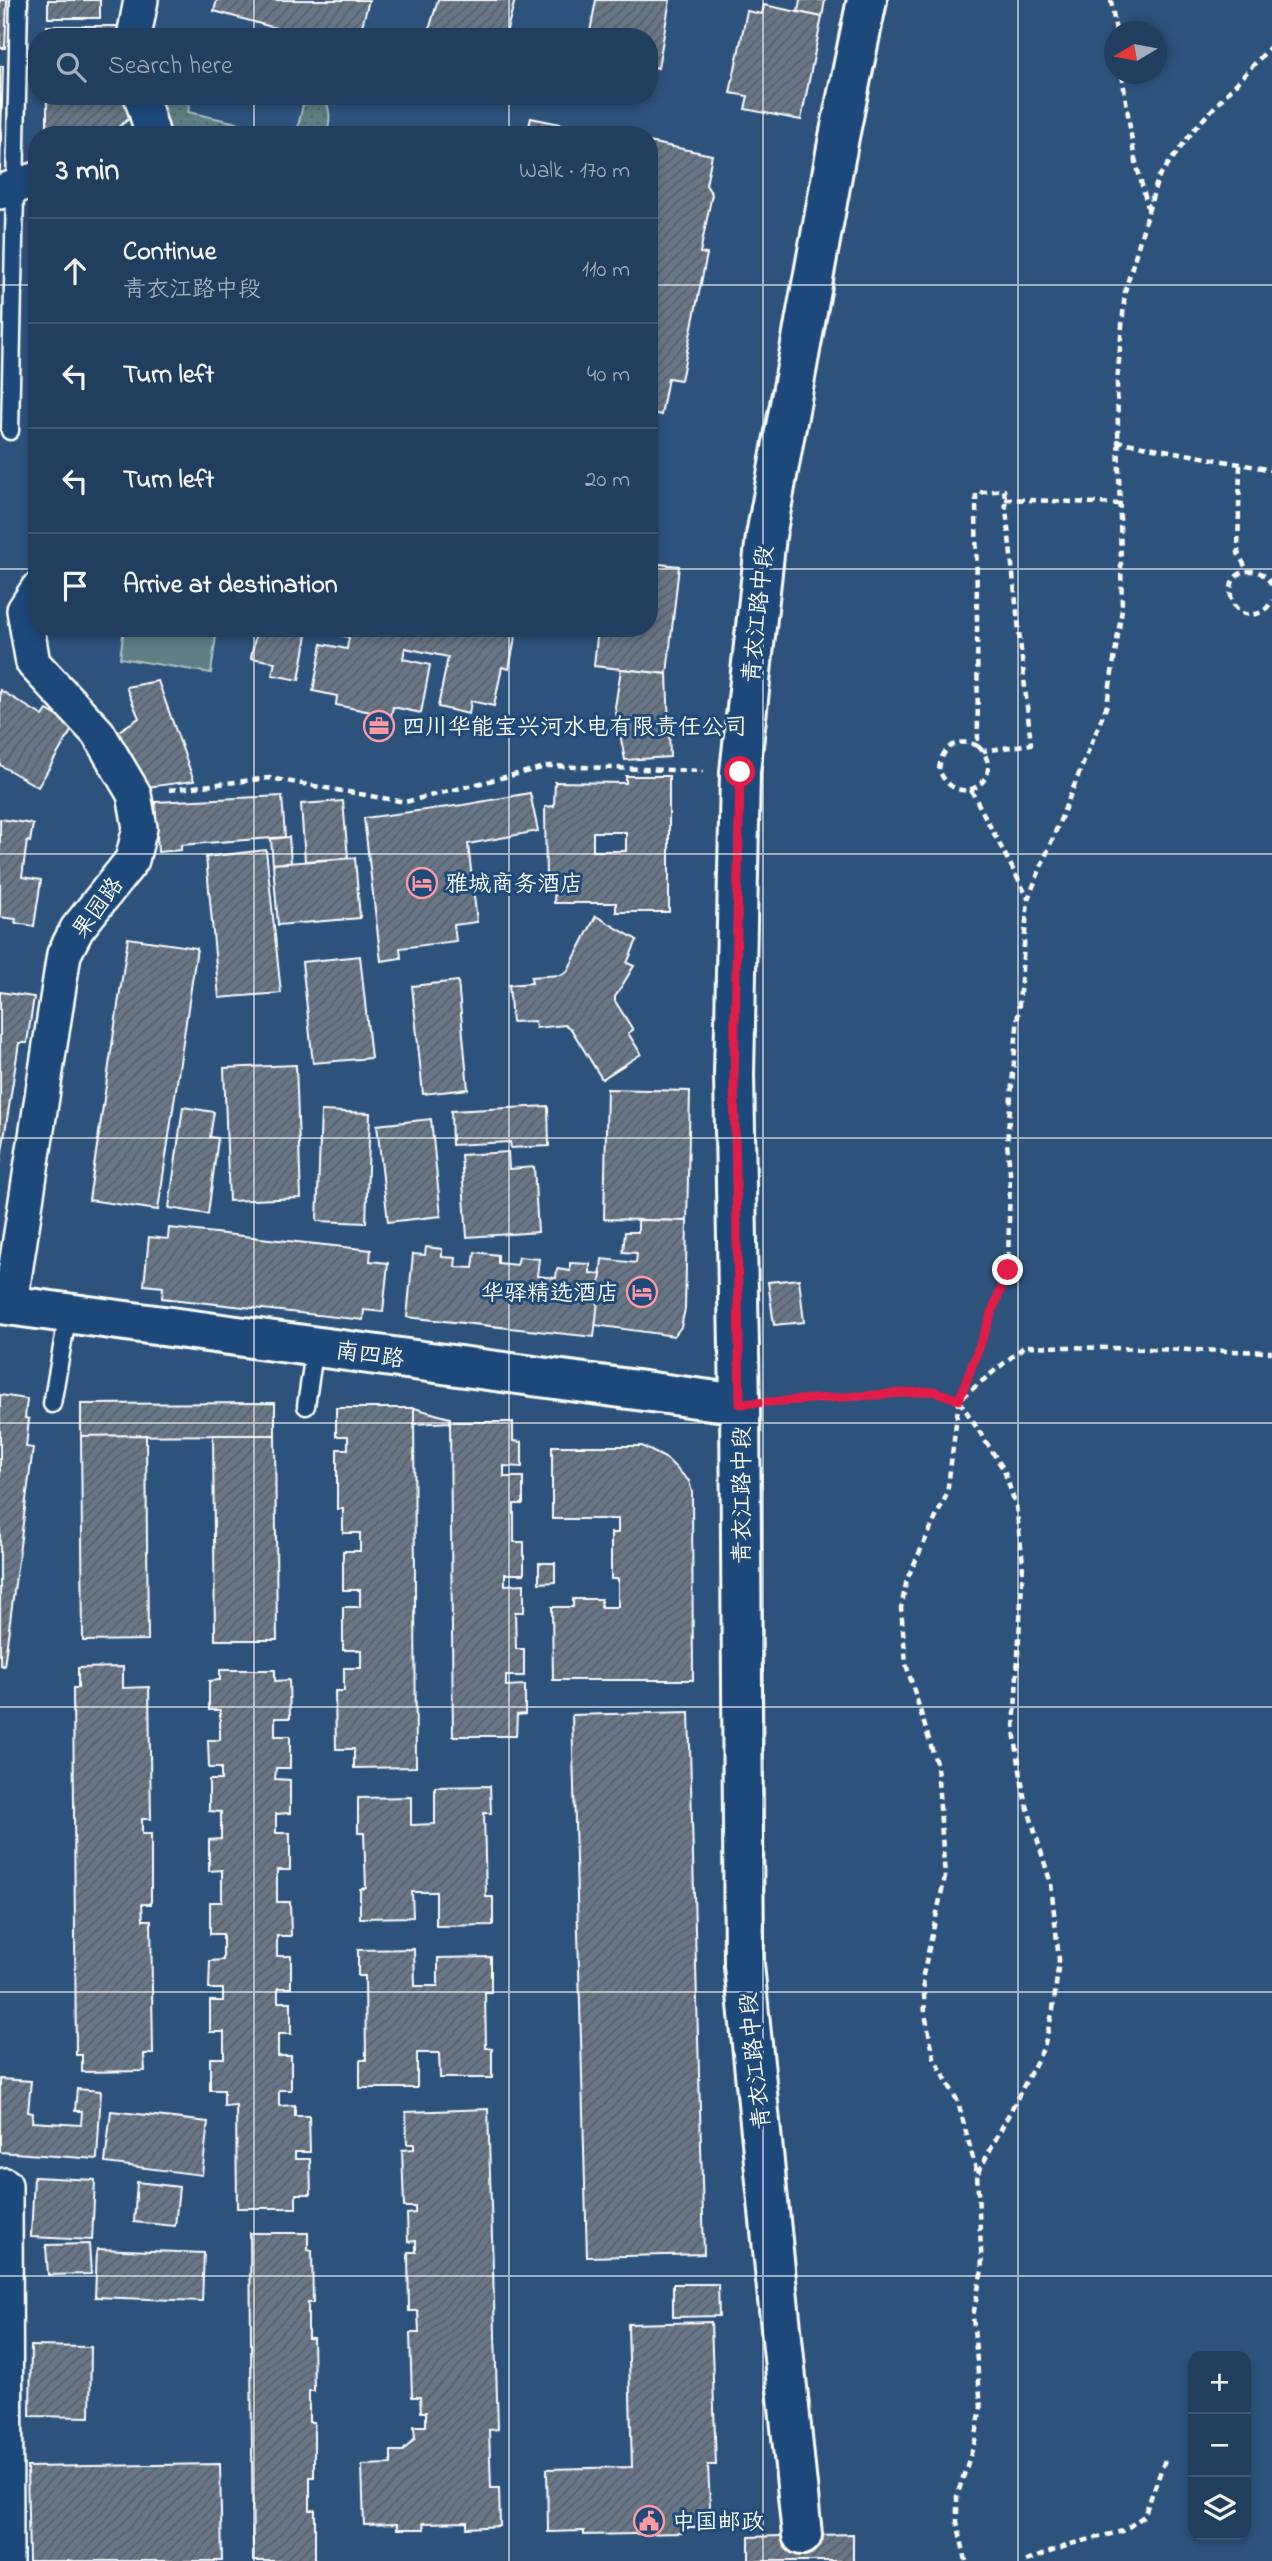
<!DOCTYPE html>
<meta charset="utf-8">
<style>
body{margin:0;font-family:"Indie Flower","LXGW WenKai TC",sans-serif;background:#2a4564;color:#f1f3f6}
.controls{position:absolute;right:21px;bottom:21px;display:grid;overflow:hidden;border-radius:14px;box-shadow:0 4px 10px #0003}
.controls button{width:63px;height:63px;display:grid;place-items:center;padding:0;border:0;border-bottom:2px solid #3f5773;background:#223e5e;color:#f1f3f6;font:35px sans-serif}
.compass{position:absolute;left:1104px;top:21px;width:63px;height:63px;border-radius:50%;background:#223e5e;box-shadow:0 4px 10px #0003;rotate:260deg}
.stop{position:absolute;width:21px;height:21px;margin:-16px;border:5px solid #e11d48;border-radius:50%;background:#fff}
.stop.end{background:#e11d48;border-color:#fff;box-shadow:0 2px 7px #0008}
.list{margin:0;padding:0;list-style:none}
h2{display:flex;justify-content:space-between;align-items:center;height:91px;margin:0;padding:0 28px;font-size:30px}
h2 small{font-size:23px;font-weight:400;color:#a2aebc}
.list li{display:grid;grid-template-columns:46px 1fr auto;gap:21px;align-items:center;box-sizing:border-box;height:105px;padding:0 28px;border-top:2px solid #3f5773}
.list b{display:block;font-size:26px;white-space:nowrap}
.list p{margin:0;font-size:23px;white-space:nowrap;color:#a2aebc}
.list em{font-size:23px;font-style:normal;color:#a2aebc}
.icon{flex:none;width:38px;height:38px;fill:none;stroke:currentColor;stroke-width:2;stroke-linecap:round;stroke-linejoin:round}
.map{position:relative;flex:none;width:1272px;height:2561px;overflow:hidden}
.search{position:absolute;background:#223e5e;box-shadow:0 4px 10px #0003;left:28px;top:28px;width:630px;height:77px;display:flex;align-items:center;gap:18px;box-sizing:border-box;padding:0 24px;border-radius:28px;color:#a2aebc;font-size:26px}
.panel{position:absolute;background:#223e5e;box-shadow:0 4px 10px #0003;left:28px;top:126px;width:630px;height:511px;border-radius:28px}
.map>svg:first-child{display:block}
.grass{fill:url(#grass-dots);stroke:#aebfc2;stroke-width:2}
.park{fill:#5e7f84;stroke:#aebfc2;stroke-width:2}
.building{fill:url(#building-hatch);stroke:#fff;stroke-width:2;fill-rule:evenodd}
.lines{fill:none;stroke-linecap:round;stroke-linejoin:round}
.service-casing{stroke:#fff;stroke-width:21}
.minor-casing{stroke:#fff;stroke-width:38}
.tertiary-casing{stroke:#fff;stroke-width:44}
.secondary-casing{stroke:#fff;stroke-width:44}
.path{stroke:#fff;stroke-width:4.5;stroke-dasharray:7 5;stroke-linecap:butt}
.service{stroke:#1f4a7a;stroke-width:16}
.minor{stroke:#1f4a7a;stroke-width:33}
.tertiary{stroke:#1f4a7a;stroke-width:38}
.secondary{stroke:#1f4a7a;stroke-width:38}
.route{stroke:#e11d48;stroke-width:9}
.grid{fill:none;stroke:#fff;stroke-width:2;stroke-opacity:0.55}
.labels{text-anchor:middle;stroke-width:6;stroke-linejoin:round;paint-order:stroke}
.street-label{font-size:23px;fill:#fff;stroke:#1f4a7a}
.poi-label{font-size:23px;fill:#fff;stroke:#1f4a7a;text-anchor:start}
</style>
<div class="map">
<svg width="1272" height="2561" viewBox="0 0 1272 2561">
<defs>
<pattern id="grass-dots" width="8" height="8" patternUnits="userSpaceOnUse" patternTransform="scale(1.75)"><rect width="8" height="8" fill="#5e7f84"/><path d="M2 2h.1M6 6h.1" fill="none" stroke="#56686b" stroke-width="1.8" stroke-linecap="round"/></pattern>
<pattern id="building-hatch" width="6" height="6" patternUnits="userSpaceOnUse" patternTransform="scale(1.75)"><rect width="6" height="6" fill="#677787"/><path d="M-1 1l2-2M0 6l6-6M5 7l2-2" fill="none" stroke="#585f67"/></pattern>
</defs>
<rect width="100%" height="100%" fill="#2d537d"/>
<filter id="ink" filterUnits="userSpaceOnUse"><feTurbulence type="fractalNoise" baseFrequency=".0143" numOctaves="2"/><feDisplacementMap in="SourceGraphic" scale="14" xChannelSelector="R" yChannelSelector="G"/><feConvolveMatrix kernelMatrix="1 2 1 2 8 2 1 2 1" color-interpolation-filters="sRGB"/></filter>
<g filter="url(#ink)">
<g class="grass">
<path d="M154,96H191L188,112L290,135H168Z"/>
<path d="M305,96H322C332,108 330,121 327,135H296Z"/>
</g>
<path class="park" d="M124,628H217L211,673L120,658Z"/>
<g class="building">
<path d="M0,0H7L5,48H0Z"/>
<rect x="48" y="0" width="52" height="18"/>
<path d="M217,0H369L359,37H308L214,11Z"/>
<path d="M438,0H515L505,37L479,33L477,37H451L429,30Z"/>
<path d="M596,0H670L658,68L649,66V37H589Z"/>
<path d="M800,0H825L822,17L798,12Z"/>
<path d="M764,5L822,17L801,120L745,109L748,96L730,93L747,11L762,14Z"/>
<rect x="47" y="26" width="73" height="11"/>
<path d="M0,66H3L0,172Z"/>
<path d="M47,96H124L130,118L108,135H47Z"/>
<path d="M531,118L613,135H527Z"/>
<path d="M649,142L712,155L706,185L712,194L700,253L707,254L681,380L668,378L661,415L649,412Z"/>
<path d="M649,563L679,566L667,674L594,666L598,628H649Z"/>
<path d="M257,628H517L509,669L502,667L494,706L471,701L469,714L438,707L448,657L405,648L403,659L430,665L421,713L393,707L391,716L336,705L337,696L313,691L322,644L347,649L349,637L308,629L299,680L272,675L275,662L251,658Z"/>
<path d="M621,669L667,674L670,757L625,760L615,707Z"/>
<path d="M158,681L194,781L147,787L114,734L139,718L126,687Z"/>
<path d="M0,690L43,716L47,710L74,726L38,787L0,765Z"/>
<path d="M626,776H669V912H616V903H554L555,881H546L545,807L554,806L555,782L626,783ZM593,832H626V851H593Z"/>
<path d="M530,793L538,831L468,844L477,922L454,925L456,941L400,948L401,958L381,961L364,818L463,805Z"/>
<path d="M282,796L285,837L181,845V850L158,852L155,802Z"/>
<path d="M343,801L348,858L305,861L301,804Z"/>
<path d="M0,819L33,824L30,842L27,841L22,877L41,880L34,926L15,923L16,919L0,917Z"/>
<path d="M289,837L291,863L273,864L271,839Z"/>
<path d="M266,850L281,993L219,998L206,857Z"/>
<path d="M355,858L360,918L278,925L273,864Z"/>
<path d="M596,916L637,940L627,963L634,966L615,997V1001L633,1030L628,1033L641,1054L602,1079L571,1029L565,1025L536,1028L535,1021L512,1022L509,985L532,983L531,977L561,975L567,972Z"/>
<path d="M128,938L197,948L158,1210L89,1200Z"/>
<path d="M360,956L371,1058L313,1063L302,962Z"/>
<path d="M458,981L468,1089L423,1094L412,986Z"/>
<path d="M0,992L34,997L27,1043H19L0,1164Z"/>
<path d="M296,1065L301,1198L229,1201L224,1068Z"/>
<path d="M607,1089L690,1091L687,1221L604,1219Z"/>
<path d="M548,1106L549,1146L511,1148L510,1142L452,1145L451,1111Z"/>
<path d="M183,1107L214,1112L210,1137L218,1138L208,1214L169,1208Z"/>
<path d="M321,1111L370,1113L366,1223L317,1221Z"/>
<path d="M431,1119L441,1216L388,1222L377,1125Z"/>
<path d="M508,1152L509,1169L534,1167L538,1232L467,1237L461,1155Z"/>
<path d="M638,1220L687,1221L685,1309L681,1327L674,1336L595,1325L602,1259L636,1263L637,1253L623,1252L625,1232H638Z"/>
<path d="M169,1228L371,1250L370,1261L388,1263L383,1312L364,1310L363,1320L162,1298L163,1287L144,1285L149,1237L168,1239Z"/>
<path d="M426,1247L442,1249V1257L456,1258L455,1267L473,1268L475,1252L498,1255V1263L517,1265L519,1257L539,1259L537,1276L556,1278L557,1269L570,1271V1263L590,1264V1273L601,1274L594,1337L407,1317L413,1254L425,1255Z"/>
<path d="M799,1279L804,1322L774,1325L768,1282Z"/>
<path d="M0,1395L27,1399L25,1418L29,1419L26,1447L33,1448L4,1666L0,1665Z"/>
<path d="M275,1403V1435L81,1436V1404Z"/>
<path d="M336,1408H414L416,1767L354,1768V1749H336L335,1691H344V1668H361V1650H343V1607H360V1590H343V1551H360V1533H343V1509H337V1449H348V1436H336Z"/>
<path d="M414,1408L450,1418V1422L414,1424Z"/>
<path d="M450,1422H513V1441L522,1442V1467L504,1466V1477H523V1504H514V1542H524V1574H505V1585L524,1584V1612H515L516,1649H524V1676H506V1686L525,1685V1714L517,1715L516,1736H453Z"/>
<path d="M146,1435L148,1640L83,1641L81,1436Z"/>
<path d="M213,1435H275L277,1640H215Z"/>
<path d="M552,1446H642L667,1459L689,1481L692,1492L693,1680H553L552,1607H573V1599H601V1607H618V1579H611V1533H618V1519H552Z"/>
<path d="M539,1563H555V1582L539,1583Z"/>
<path d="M123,1667V1688L149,1687L151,1819H142V1834H151V1904H142L143,1920H151L153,2054H144L145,2071L82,2072V2055H76L73,1688H78V1668Z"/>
<path d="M220,1670H275V1681L289,1680L290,1718H275V1736H290V1768H276L275,1779L290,1780V1813L276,1814V1833H290V1870H277V1902H290L291,1936H277V1956H291V1988H278V2002H291V2034H278V2056H291V2090H279V2106L295,2105V2116H309L310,2152H295V2159H310L311,2194H296V2208H237L236,2105L224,2106V2090H210V2058H224V2032H210V2001H223V1989H209L210,1961L223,1960V1934H210V1902H222V1870L209,1871V1840L221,1839V1812L209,1811V1780H221V1768H209L208,1740H220V1710H209V1681L220,1680Z"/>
<path d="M689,1712L704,2254L587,2257L572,1715Z"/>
<path d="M490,1786L491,1813H484L486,1897H493V1925L436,1926V1892H412L413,1917L360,1918V1889L366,1888L364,1833H358V1798L411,1797V1825L435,1824V1787Z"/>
<path d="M414,1949L415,1986H438V1958L491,1957V1992H485L486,2048H492V2078H440L439,2053H417V2088H360V2060H366L365,1976H358V1950Z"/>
<path d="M0,2079L31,2081L28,2112L33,2113L32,2122L81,2125L82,2111H75L77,2089L101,2091L97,2159L0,2152Z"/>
<path d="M488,2109L498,2429L489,2430L491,2488H499L500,2526L467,2528V2522L423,2523L424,2529H397V2524L364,2525L362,2465L391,2464V2451H403L415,2438L414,2426H426V2412H421L420,2397H412L410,2333H419L418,2311H409L408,2252H416V2241L408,2242L407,2214L415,2213V2207H404L402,2150L414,2149V2144H407L406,2112Z"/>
<path d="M111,2111L208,2122L202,2175L105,2163Z"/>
<path d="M34,2177L95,2180L92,2240L31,2237Z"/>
<path d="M137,2182L179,2187L175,2226L134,2222Z"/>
<path d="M250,2233H308V2250L312,2251L313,2303H308V2338H313L314,2391H309V2422H314V2477H310V2510H315V2561H253Z"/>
<path d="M89,2244L91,2274L48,2275L46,2245Z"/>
<path d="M97,2249L204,2253L202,2301L95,2297Z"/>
<path d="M673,2284H718L719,2316L673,2317Z"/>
<path d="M711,2322L716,2465H708L711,2528H682V2533L584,2535V2531L548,2532L547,2469L632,2467L628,2324Z"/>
<path d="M31,2346L91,2347L90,2417L30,2416Z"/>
<path d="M220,2464L222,2561H29L27,2467Z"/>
<path d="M853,2534V2561H749V2537Z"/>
</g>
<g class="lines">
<g class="service-casing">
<g id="service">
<path d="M10,431L19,0"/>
<path d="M52,1404L68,1313"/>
<path d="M306,1406L315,1346"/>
</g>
</g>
<g class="minor-casing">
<g id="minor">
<path d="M134,37L141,0"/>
<path d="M141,96L153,135"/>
<path d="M0,192L37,179"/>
<path d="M10,1305L64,954L77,929L132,860L140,828L134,794L98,733L33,663L24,610L37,590"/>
<path d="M5,2185L6,2561"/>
</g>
</g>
<g class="tertiary-casing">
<path id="tertiary" d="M0,1304L740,1404"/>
</g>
<g class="secondary-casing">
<path id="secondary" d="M802,2535L744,1965L740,1404L734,1075L740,772L766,536L839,137L867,0"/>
</g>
<g class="path">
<path d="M1111,0L1116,32"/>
<path d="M1122,74L1134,155L1149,212"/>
<path d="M1116,441L1272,470"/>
<path d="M1240,465L1238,553L1247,570"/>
<path d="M1005,499L1120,504"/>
<path d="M1272,585C1267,577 1260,570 1250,571C1220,572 1227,621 1256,614C1264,612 1269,607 1272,600"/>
<path d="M978,746C956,736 941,748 939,770C958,814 1010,777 978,746L976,493L1004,490L1031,744L983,751"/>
<path d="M169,790L269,778L405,802L549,766L703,771"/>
<path d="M971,790L1028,898"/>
<path d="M780,1402L934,1391L959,1400"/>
<path d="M978,2173L1044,2047L1053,2010L1059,1960L1051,1884L1024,1796L1014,1731L1023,1563L1016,1506L1004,1470L959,1400L1025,1346L1272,1352"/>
<path d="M966,2561L957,2522V2496L975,2441L981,2407L973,2316L982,2269L977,2173L958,2102L934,2057L925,2014L923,1975L945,1877L937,1766L906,1664L901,1608L907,1579L947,1494L959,1400L1008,1270L1010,1172L1007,1143L1028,899L1107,705L1122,609L1117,383L1125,291L1158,178L1196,127L1272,45"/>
<path d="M1026,2561L1071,2544L1123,2531L1144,2516L1165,2460"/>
</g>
<use href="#service" class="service"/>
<use href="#minor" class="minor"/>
<use href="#tertiary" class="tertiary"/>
<use href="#secondary" class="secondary"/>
</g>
</g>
<g class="lines" filter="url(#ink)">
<path class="route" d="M740,772L734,1075L740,1404L934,1391L959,1400L1008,1270"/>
</g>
<path class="grid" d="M254,0V37M509,0V37M763,0V2561M1018,0V2561M254,96V135M509,96V135M0,285H37M649,285H1272M0,569H37M649,569H1272M254,628V2561M509,628V2561M0,854H1272M0,1138H1272M0,1423H1272M0,1707H1272M0,1992H1272M0,2276H1272"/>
<defs>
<g id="office-ring" transform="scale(1.575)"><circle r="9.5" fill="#1f4a7a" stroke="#ff9aa2" stroke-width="1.5"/><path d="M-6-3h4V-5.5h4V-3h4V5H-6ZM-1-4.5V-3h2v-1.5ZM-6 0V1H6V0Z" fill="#ff9aa2"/></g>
<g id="hotel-ring" transform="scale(1.575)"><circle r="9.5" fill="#1f4a7a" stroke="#ff9aa2" stroke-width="1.5"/><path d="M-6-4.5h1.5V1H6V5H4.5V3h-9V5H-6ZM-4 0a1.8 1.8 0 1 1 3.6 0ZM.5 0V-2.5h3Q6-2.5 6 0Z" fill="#ff9aa2"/></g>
<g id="civic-ring" transform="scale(1.575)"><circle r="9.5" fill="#1f4a7a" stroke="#ff9aa2" stroke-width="1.5"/><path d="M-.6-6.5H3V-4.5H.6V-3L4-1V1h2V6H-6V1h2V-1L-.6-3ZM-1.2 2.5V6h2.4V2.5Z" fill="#ff9aa2"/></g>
</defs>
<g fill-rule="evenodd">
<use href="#office-ring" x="379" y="726"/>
<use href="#hotel-ring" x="422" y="883"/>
<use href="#hotel-ring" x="642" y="1292"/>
<use href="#civic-ring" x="649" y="2521"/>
</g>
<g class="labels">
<g class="street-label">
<text transform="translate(757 614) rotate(-84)" y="8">青衣江路中段</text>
<text transform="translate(97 907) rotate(-54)" y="8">果园路</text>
<text transform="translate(370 1354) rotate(8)" y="8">南四路</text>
<text transform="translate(741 1495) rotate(-90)" y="8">青衣江路中段</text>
<text transform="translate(754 2061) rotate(-96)" y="8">青衣江路中段</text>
</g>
<g class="poi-label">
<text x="402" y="734">四川华能宝兴河水电有限责任公司</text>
<text x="445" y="891">雅城商务酒店</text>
<text x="619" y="1300" text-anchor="end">华驿精选酒店</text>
<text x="672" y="2529">中国邮政</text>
</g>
</g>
</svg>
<div class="controls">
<button>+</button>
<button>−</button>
<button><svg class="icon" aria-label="layers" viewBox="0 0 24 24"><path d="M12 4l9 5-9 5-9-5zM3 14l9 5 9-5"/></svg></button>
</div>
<svg class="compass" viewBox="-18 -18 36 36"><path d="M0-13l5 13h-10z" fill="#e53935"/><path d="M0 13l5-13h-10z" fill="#a2aebc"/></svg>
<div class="stop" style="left:740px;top:772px"></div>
<div class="stop end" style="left:1008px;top:1270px"></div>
<div class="search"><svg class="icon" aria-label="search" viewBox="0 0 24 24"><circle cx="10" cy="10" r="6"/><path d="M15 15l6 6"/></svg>Search here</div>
<section class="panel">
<h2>3 min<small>Walk · 170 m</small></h2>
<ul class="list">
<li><svg class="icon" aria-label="ahead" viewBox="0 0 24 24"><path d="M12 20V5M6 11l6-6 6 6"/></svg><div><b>Continue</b><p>青衣江路中段</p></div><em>110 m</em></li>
<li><svg class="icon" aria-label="left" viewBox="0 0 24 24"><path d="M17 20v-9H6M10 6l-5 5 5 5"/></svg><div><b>Turn left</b></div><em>40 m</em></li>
<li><svg class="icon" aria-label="left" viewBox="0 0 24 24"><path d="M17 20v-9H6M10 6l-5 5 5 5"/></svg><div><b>Turn left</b></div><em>20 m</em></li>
<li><svg class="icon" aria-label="arrive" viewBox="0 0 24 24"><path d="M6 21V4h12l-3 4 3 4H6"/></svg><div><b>Arrive at destination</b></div></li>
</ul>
</section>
</div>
